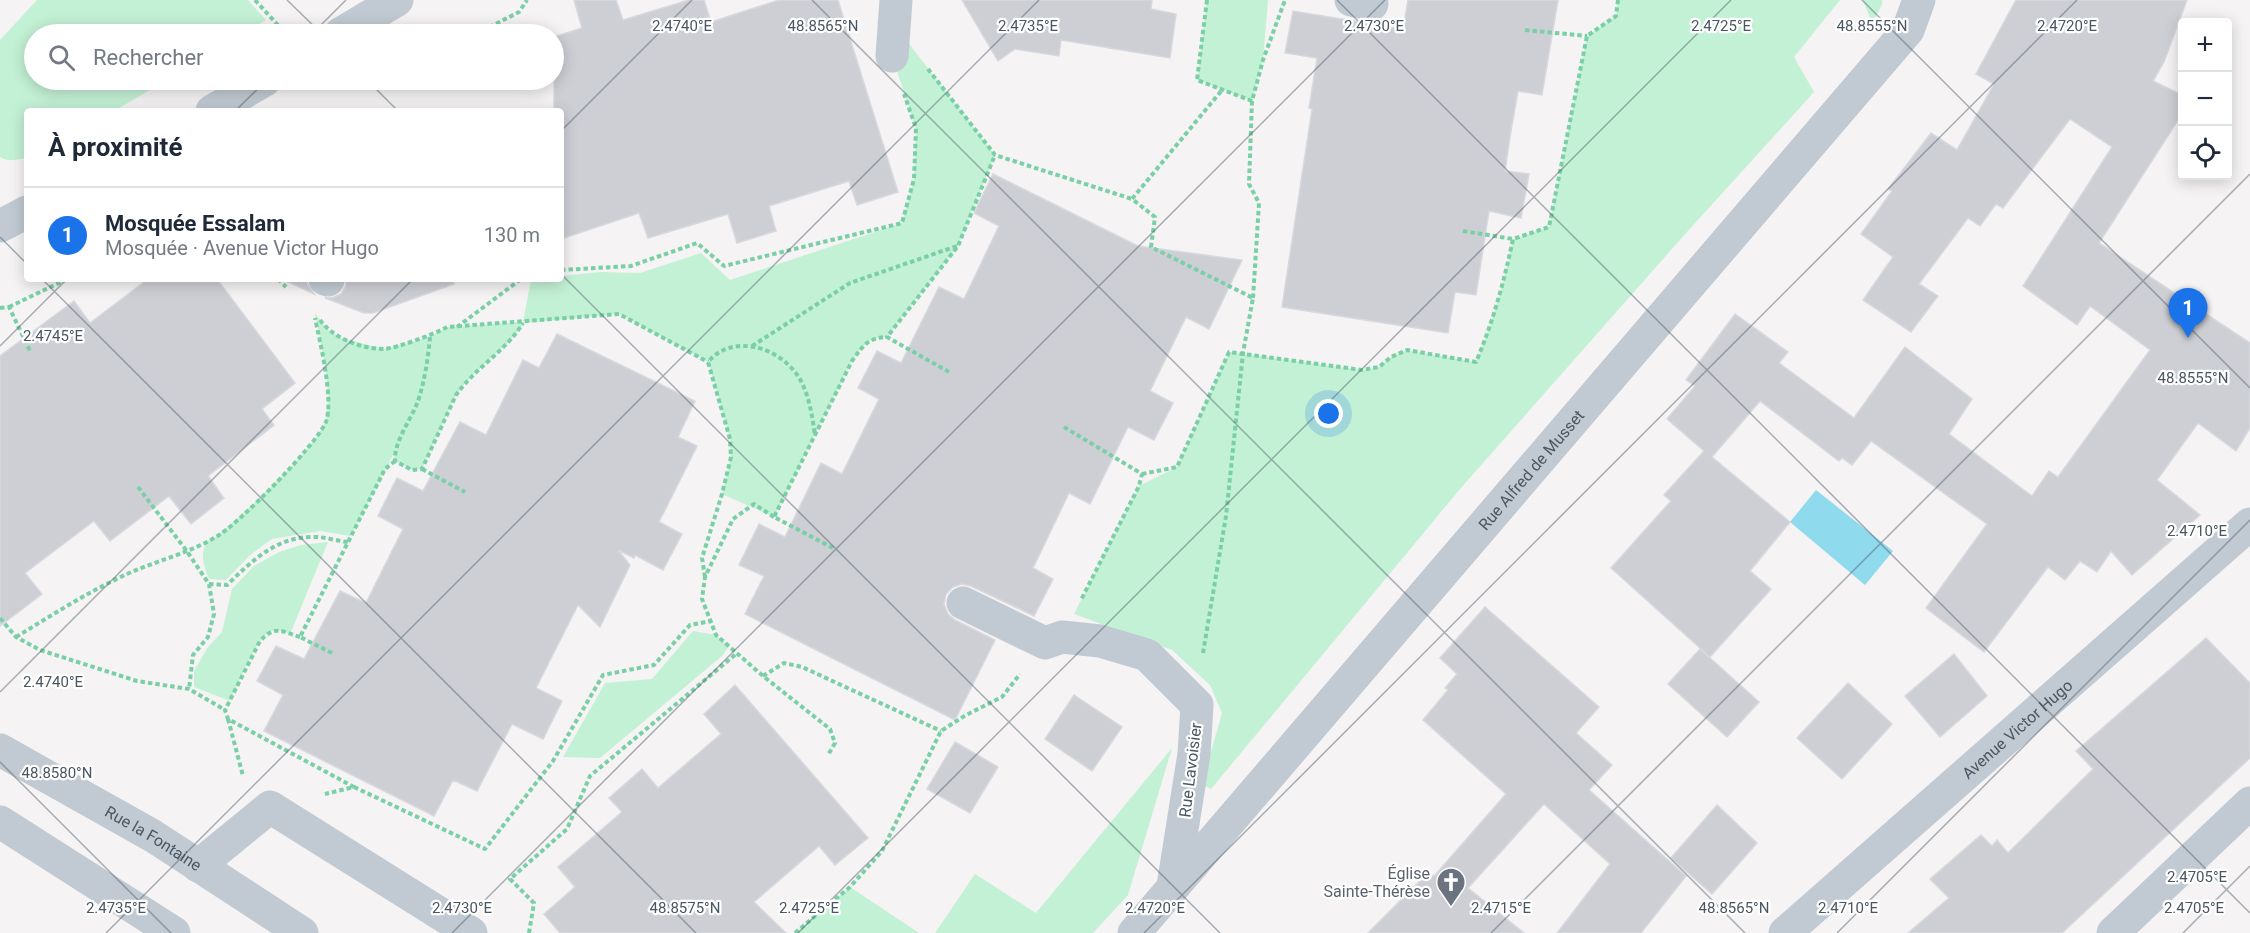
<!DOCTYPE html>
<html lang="fr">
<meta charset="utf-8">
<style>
body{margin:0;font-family:Roboto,sans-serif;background:#f2f2f3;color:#1f2937}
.controls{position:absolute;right:18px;top:18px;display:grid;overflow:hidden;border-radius:6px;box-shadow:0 3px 15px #0003}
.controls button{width:54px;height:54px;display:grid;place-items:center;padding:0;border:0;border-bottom:2px solid #e0e1e3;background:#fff;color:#1f2937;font:30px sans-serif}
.you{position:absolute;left:1329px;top:414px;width:21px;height:21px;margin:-15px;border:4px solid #fff;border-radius:50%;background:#1a73e8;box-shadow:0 0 0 9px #1a73e833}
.badge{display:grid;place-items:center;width:39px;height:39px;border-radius:50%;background:#1a73e8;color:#fff;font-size:20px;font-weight:700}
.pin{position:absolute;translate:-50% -50px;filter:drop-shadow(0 2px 3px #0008)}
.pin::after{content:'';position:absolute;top:32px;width:21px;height:18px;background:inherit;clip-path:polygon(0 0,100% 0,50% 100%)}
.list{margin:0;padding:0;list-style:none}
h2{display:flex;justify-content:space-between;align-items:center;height:78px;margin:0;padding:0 24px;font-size:26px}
h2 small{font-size:20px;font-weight:400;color:#747a83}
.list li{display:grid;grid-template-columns:39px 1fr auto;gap:18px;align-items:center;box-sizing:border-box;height:96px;padding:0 24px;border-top:2px solid #e0e1e3}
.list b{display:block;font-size:22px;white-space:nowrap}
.list p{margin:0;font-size:20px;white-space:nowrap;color:#747a83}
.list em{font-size:20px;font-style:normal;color:#747a83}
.icon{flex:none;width:33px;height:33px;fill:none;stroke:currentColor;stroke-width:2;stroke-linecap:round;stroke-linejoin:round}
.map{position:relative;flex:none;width:2250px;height:933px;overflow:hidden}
.search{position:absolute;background:#fff;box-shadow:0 3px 15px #0003;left:24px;top:24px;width:540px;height:66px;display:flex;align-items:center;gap:15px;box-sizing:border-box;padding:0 21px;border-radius:33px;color:#747a83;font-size:22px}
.panel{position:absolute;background:#fff;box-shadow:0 3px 15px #0003;left:24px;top:108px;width:540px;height:174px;border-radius:6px}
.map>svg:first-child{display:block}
.green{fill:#c3f1d5}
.water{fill:#90daee}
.building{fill:#cdcfd5;stroke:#d7d9de;stroke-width:1.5}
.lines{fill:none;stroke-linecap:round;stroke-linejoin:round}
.path{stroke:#7ad0a6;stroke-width:4;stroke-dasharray:4.5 3;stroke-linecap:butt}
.minor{stroke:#c1cad2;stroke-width:33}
.ticks{fill:none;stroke:#4a5661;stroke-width:1.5;stroke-opacity:0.45}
.labels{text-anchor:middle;stroke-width:4.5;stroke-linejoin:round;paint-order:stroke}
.street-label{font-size:16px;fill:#4a5661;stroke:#fff}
.worship-label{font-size:16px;fill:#5b616d;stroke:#fff;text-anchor:end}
.ticks-label{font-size:15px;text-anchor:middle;fill:#4a5661;stroke:#fff;stroke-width:4.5;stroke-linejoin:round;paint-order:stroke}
</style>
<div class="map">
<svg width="2250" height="933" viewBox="0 0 2250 933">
<rect width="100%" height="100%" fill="#f5f3f3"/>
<g class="green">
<path d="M37,0H248L266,20L242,34H34V80H167L114,111H27V157C19,160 7,162 0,157V40Z"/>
<path d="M1207,0H1268L1263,60L1252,101L1197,80Z"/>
<path d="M1618,0H1840L1794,57L1814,92L1686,233L1460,489L1211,789L1202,784L1222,713L1210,685L1172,650L1074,614L1139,486L1177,467L1229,352L1362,370L1379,367L1391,357L1407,350L1476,362C1493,322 1504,281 1513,239L1549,227L1587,36L1616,16Z"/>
<path d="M1863,0H1882V5L1872,23Z"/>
<path d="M893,23L995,155L958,246L887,337C867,338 863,346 852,361L774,517L722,494L731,457L730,439L708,362L619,314L524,323C506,351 475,367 456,395L422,469L412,470L395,461L394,453L351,536L320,531L272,539L250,555L226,580L209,579C203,564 200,555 207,541L216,537C239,517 322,445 326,418C332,384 321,347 315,313L327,329L341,338L384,349L430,337L447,327L523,322L531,280L561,279V276L600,272L640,273L701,253L730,280L902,223L914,179L916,129L892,56Z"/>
<path d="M328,542L290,634C283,632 278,629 271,631C256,637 238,686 230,701L194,687V671L208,647L222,632L232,589L254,566L279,552L301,545Z"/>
<path d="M693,631L716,635L729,646L722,656L600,758L563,757L605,683L652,679Z"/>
<path d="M1172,748L1128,895L1093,933H935L975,874L1036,913Z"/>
<path d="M850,887L919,933H795Z"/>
</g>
<path class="water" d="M1816,490L1893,551L1865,585L1790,522Z"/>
<g class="building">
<path d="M574,0H616L623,20L689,0H704L711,22L779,0H838L898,192L857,205L849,181L769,206L776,231L737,243L728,214L648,238L639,213L561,239V111H554V37L582,28Z"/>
<path d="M962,0H1152L1151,9L1176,14L1170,58L1061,40L1059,56L1015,49L998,61Z"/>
<path d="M1408,0H1558L1542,95L1518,91L1511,131L1505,171L1529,174L1521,218L1489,211L1476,295L1455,292L1448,333L1282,307L1312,109L1309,108L1317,58L1285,53L1293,11L1403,29Z"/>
<path d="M2016,0H2187L2164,62L2153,81L2182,95V114L2099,243L2250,343V428L2236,451L2198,423L2157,480L2200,515L2132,575L2111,551L2097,572L2080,561L2065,580L2048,567L1984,652L1926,608L1987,524L1871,441L1852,465L1842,458L1839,461L1760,401L1712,457L1790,522L1750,571L1771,589L1710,657L1611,568L1671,501L1664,495L1704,451L1667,419L1695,386L1686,380L1735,314L1788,352L1779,363L1854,418L1905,347L1972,399L1949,434L2032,496L2049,471L2058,477L2150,350L2090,306L2077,325L2023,286L2112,147L2070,119L2003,208L1996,204L1980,226L1968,218L1919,284L1938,296L1911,332L1863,300L1893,257L1861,234L1892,191L1888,189L1931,133L1957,150L1994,84L1976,74Z"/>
<path d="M993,174L1138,246L1242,260L1209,329L1186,317L1150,391L1173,403L1154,440L1128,427L1090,504L1069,493L1033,568L1053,579L1034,616L971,586L962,584L953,587L946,594L944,604L948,614L955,620L995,640L955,720L745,614L764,576L739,565L759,524L785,537L821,463L842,474L879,399L858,388L877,351L901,363L939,287L964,299L999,226L974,213Z"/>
<path d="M148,279H217L295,383L262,409L274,425L208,476L224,498L191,524L169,496L110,541L94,521L25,573L42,594L0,626V356L74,301L90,323Z"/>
<path d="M282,279H307V283L314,294Z"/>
<path d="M346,279H453L454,284L373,313H364L325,298H332L341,294L346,286Z"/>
<path d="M557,334L695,401L678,437L697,446L659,522L682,534L663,570L635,555L634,558L618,550L630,565L600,627L578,605L536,688L562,701L543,739L512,724L477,791L453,780L434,816L264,731L283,695L257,681L276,646L304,659L340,591L366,603L403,529L378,516L397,478L423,491L460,422L486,435L523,360L539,368Z"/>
<path d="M1485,607L1599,707L1576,733L1612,765L1589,790L1686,876L1641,933H1557L1610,864L1544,804L1468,888L1524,933H1368L1420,881L1435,875L1506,794L1423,720L1448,690L1445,688L1457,674L1440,658Z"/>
<path d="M2206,638L2250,683V758L2062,933H1908L1949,898L1930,879L1981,835L1992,846L1997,840L2008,853L2093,769L2076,751Z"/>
<path d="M1700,649L1759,702L1727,737L1668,684Z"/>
<path d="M1954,654L1987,696L1940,737L1905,696Z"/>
<path d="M1848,683L1892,724L1842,779L1797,738Z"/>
<path d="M735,685L868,838L835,865L819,846L754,902L786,933H560L544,914L575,887L558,867L622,812L609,798L642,769L658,788L721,734L704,714Z"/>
<path d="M1074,695L1122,727L1092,771L1045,739Z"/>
<path d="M955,742L998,767L970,813L927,789Z"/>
<path d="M1717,805L1757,843L1712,894L1671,858Z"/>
</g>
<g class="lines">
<g class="path">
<path d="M255,0L286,34"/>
<path d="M1207,0L1197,80L1252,101L1263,60L1285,0"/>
<path d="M1525,30L1587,36"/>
<path d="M476,34L519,12L527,0"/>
<path d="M928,69L995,155L1132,199"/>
<path d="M1252,101L1249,184L1259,203L1253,298"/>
<path d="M1463,231L1513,239"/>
<path d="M561,270L631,266L697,243L724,266L902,223L914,179L916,128L904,94"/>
<path d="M278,279L286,287"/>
<path d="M9,307L67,279"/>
<path d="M0,308L9,307L30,351"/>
<path d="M320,320C333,338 361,349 384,349C397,348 435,334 447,327L619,314L708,362"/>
<path d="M457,327L521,279"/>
<path d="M430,337C428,358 425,380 418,401C411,420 394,441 395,461L412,470L422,469L456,395C475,368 506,351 523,323"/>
<path d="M752,346L850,283L957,246"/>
<path d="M949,372L887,337L958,246L995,155"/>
<path d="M1064,427L1142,474L1139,486L1081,600"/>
<path d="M422,469L465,492"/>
<path d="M1142,474L1177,467L1229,352L1362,370L1379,367L1391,357L1407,350L1476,362C1493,322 1504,282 1513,239L1549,227L1587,36L1616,16L1618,0"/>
<path d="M138,487L186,550L209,584L214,614L208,637L193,655L189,689"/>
<path d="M774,517L754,504L733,519L705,577L702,599L716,635L763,676L830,729L835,743L828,755"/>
<path d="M833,548L774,517L852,361C863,346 867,338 887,337"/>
<path d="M705,577L702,558L722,494L731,457L730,439L708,362C734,331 784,349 801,381C810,399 812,416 815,435"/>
<path d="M209,584L227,585C253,560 277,536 315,537C326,537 337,541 348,542"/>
<path d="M0,618L16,637L40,650L137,681L189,689L225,710"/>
<path d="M16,637C52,615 88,592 127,574C156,561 189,553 216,537C239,524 316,445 326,422C334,399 320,342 315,318"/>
<path d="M300,637C281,631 275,625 260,641L225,710L228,719L354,787L325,794"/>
<path d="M332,653L300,637L385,469L395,461"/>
<path d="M1203,653L1226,516L1243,353L1253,298L1151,247L1155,217L1132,199L1222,90"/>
<path d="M763,676L784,663L802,667L941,731"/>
<path d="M228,719L243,776"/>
<path d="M354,787L485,849L553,761L603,675L654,665L690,625L711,621"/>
<path d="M529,933L534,903L510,879L567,829L590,776L736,654"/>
<path d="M795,933L850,887L882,851L941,731L966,715L1002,697L1020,674"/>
</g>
<g class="minor">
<path d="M1351,0L1372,4"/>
<path d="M340,34L397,0"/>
<path d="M892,56L896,0"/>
<path d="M212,111L265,80"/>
<path d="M0,226L27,212"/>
<path d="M325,279L328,280"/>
<path d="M963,603L1045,643L1062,637L1100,641L1147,655L1197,705L1194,754L1173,886"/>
<path id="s1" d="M0,750L153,836L302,933"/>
<path d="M0,822L174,933"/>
<path d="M198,866L270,807L471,933"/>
<path id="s2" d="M1134,933L1908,30L1919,0"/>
<path id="s3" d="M1785,933L2250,524"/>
<path d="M2113,933L2250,803"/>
</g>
</g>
<path class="ticks" d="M287,0L322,34M812,0L1745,933M1337,0L2250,913M1862,0L2250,388M312,34L346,0M367,80L398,111M235,111L267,80M561,131L692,0M0,237L27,264M561,274L1220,933M42,279L696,933M0,346L67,279M0,692L413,279M0,762L171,933M106,933L1039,0M452,933L1385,0M798,933L1731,0M1144,933L2077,0M1491,933L2250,174M1837,933L2250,520M2183,933L2250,866"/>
<defs>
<g id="church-pin" transform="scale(1.5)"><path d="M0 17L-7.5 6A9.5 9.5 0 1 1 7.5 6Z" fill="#6b7280" stroke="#fff"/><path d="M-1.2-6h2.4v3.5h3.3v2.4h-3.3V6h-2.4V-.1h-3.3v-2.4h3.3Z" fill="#fff"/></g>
</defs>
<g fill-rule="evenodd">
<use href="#church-pin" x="1451" y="882"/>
</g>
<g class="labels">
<g class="street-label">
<text dy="6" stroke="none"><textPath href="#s2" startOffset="610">Rue Alfred de Musset</textPath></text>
<text dy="6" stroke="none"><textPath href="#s3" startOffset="309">Avenue Victor Hugo</textPath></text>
<text transform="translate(1190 770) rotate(-83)" y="6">Rue Lavoisier</text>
<text dy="6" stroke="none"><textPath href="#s1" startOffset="177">Rue la Fontaine</textPath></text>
</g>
<g class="worship-label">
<text x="1430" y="879">Église<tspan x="1430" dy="18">Sainte-Thérèse</tspan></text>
</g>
</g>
<g class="ticks-label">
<text x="682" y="31">2.4740°E</text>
<text x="823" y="31">48.8565°N</text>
<text x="1028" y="31">2.4735°E</text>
<text x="1374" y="31">2.4730°E</text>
<text x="1721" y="31">2.4725°E</text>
<text x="1872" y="31">48.8555°N</text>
<text x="2067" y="31">2.4720°E</text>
<text x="53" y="341">2.4745°E</text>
<text x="2193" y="383">48.8555°N</text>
<text x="2197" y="536">2.4710°E</text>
<text x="53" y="687">2.4740°E</text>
<text x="57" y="778">48.8580°N</text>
<text x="2197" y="882">2.4705°E</text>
<text x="116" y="913">2.4735°E</text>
<text x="462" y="913">2.4730°E</text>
<text x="809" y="913">2.4725°E</text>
<text x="1155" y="913">2.4720°E</text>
<text x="1501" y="913">2.4715°E</text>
<text x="1848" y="913">2.4710°E</text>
<text x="2194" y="913">2.4705°E</text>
<text x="685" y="913">48.8575°N</text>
<text x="1734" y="913">48.8565°N</text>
</g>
</svg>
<div class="controls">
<button>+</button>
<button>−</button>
<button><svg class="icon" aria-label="locate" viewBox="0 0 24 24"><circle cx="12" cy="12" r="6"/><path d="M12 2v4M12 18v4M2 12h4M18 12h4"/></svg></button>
</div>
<div class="you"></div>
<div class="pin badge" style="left:2188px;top:338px">1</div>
<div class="search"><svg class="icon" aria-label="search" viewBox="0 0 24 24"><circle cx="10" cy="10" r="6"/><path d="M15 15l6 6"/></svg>Rechercher</div>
<section class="panel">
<h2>À proximité<small></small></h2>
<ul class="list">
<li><span class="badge">1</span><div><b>Mosquée Essalam</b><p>Mosquée · Avenue Victor Hugo</p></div><em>130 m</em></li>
</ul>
</section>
</div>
